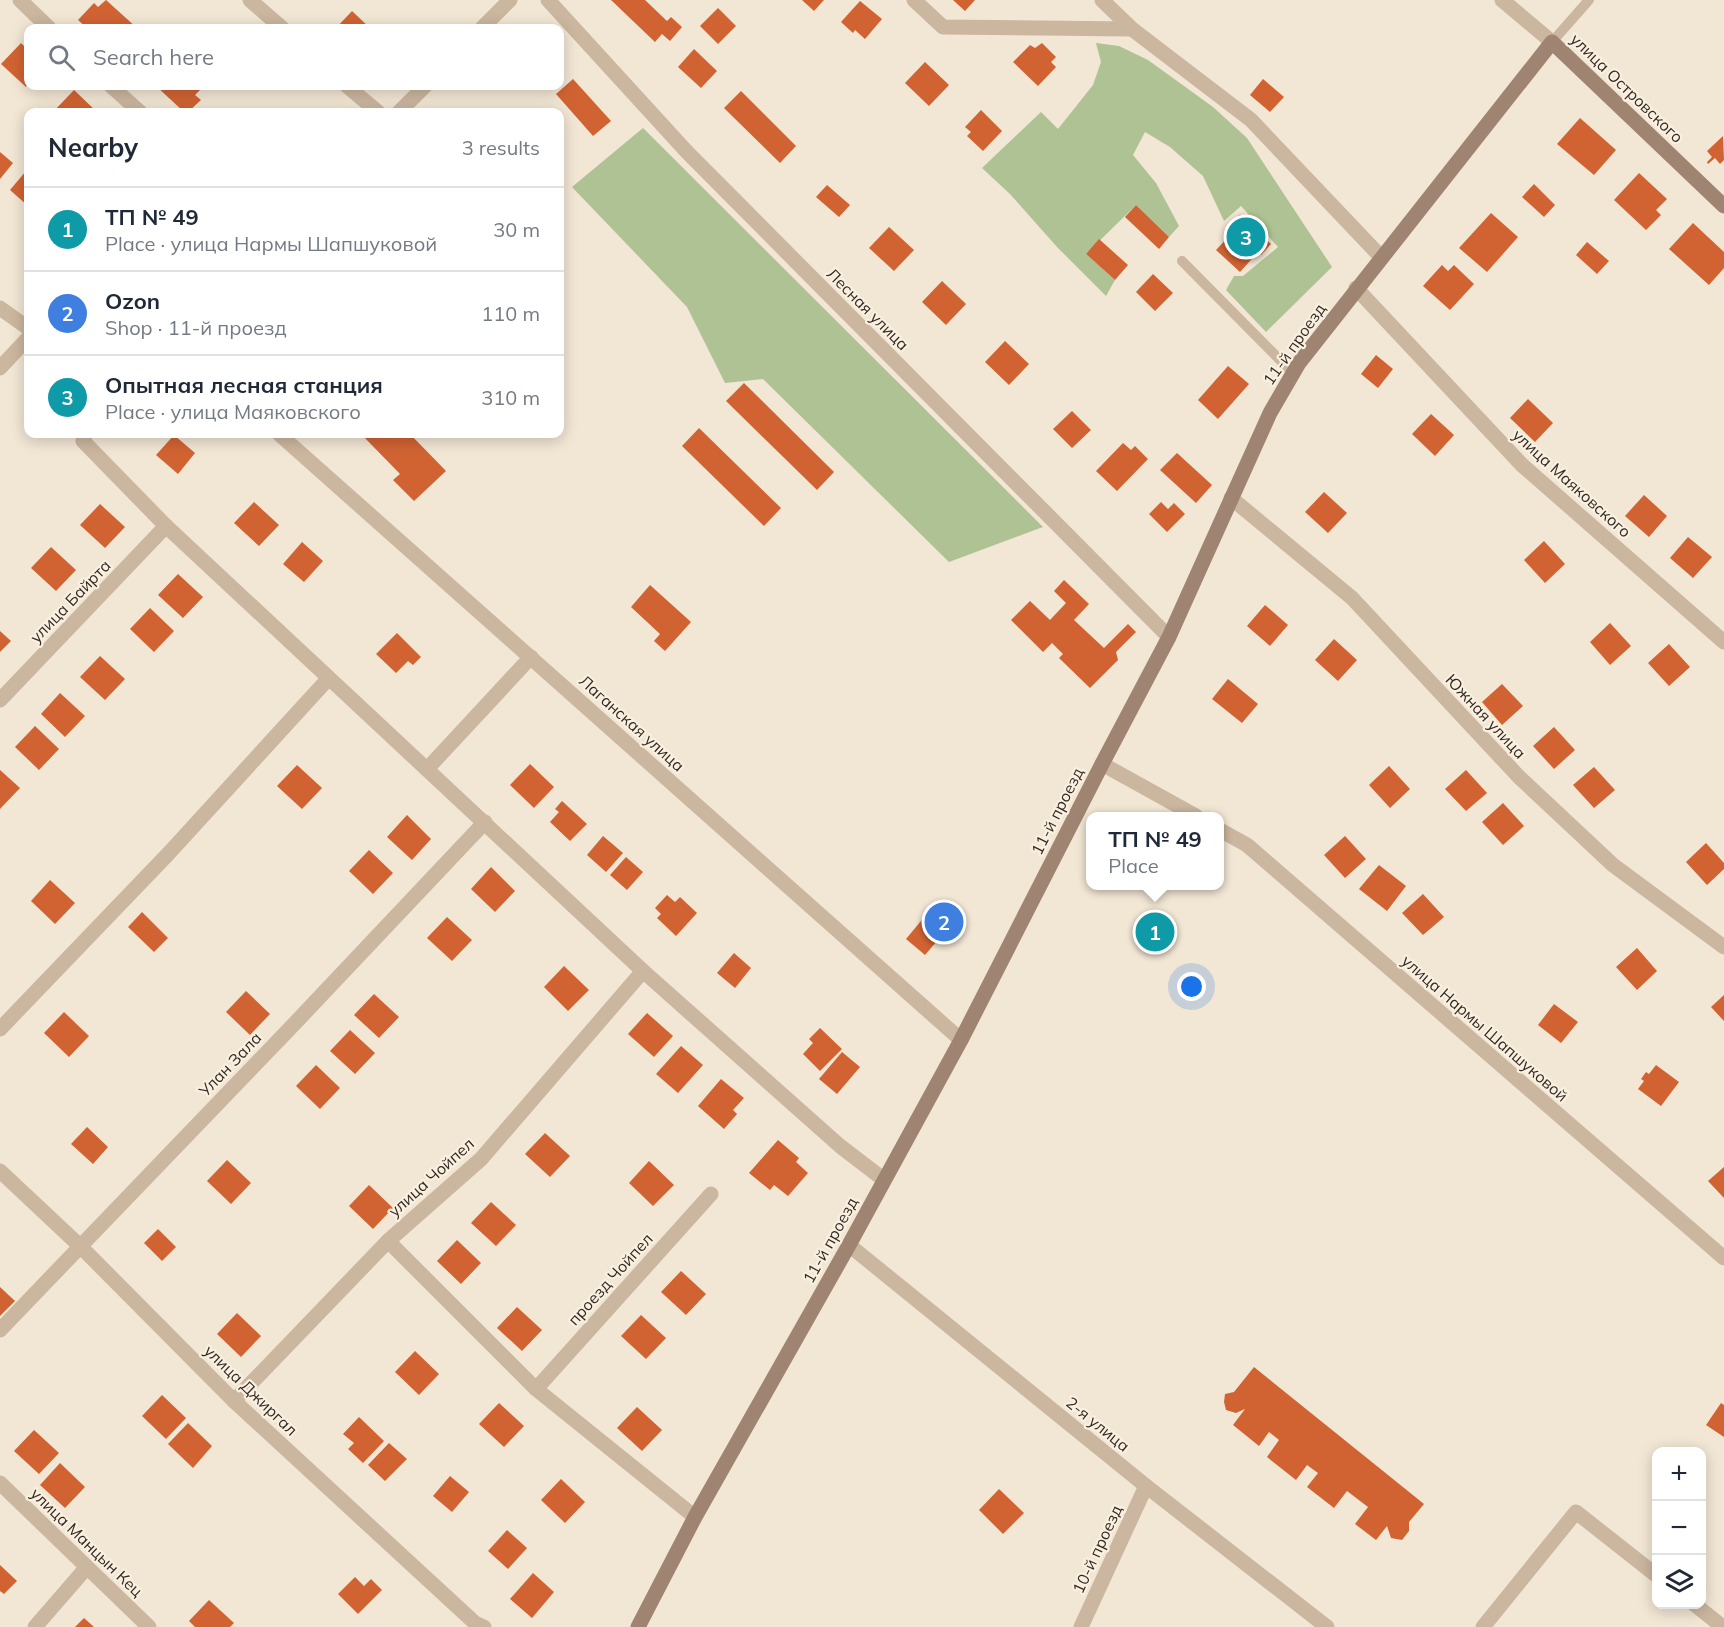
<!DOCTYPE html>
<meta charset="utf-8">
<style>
body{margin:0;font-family:Mulish,sans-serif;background:#f2f2f3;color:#1f2937}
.controls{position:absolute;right:18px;bottom:18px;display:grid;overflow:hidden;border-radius:12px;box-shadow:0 3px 15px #0003}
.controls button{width:54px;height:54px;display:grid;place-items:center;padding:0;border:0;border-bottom:2px solid #e0e1e3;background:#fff;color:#1f2937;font:30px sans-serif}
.you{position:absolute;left:1192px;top:987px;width:21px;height:21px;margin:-15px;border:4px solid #fff;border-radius:50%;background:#1a73e8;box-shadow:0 0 0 9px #1a73e833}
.badge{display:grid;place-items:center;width:39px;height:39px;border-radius:50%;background:#1a73e8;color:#fff;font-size:20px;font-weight:700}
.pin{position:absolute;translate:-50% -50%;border:3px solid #fff;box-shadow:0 2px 6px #0006}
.popup{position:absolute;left:1086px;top:812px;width:138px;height:78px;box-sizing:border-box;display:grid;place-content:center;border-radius:12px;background:#fff;filter:drop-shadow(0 2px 4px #0005);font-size:20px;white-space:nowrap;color:#747a83}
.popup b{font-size:22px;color:#1f2937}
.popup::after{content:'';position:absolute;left:50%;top:100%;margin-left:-12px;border:12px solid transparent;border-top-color:#fff}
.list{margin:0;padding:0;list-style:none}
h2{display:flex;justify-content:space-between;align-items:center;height:78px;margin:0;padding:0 24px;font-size:26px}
h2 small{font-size:20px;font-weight:400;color:#747a83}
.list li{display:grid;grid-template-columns:39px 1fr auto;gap:18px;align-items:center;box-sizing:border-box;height:84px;padding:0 24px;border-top:2px solid #e0e1e3}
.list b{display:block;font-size:22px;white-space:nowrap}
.list p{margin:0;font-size:20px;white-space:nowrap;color:#747a83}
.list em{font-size:20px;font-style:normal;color:#747a83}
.icon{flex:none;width:33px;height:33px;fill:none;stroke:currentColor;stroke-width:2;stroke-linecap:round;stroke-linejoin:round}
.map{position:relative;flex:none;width:1724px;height:1627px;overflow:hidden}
.search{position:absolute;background:#fff;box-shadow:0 3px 15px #0003;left:24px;top:24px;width:540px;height:66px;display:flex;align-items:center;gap:15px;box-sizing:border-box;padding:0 21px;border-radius:12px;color:#747a83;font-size:22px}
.panel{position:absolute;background:#fff;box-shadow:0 3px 15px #0003;left:24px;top:108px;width:540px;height:330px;border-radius:12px}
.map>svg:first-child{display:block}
.green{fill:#afc293}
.building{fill:#d16333}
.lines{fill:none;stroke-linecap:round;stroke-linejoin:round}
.lane{stroke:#cbb69f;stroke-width:10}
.street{stroke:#cbb69f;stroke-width:15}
.secondary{stroke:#9e8471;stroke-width:15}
.labels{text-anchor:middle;stroke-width:4.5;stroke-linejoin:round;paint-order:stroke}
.street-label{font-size:16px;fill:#332923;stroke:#faf0e0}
</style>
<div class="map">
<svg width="1724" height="1627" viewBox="0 0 1724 1627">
<rect width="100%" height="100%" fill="#f2e6d4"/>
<g class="green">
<path d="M1096,43L1119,46L1148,60L1213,107L1247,138L1332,267L1266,332L1226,290L1234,276H1243L1278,247L1241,206L1224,221L1203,176L1170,147L1145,132L1133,155L1156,183L1179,226L1169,237L1136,205L1086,254L1115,280L1106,296L1057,247L1010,194L982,168L1041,112L1058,129L1093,85L1101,62Z"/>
<path d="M643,128L1043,527L949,562L763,379L725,383L687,307L572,187Z"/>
</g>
<g class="building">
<path d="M106,0L137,28H87L78,20L94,3L98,7Z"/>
<path d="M611,0H645L667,21L671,17L682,27L670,41L662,34L655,42Z"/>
<path d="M802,0H824L814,11Z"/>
<path d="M953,0H975L965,11Z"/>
<path d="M860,1L882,19L865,39L855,30L853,33L841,22Z"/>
<path d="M718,8L736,26L718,44L700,26Z"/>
<path d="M352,11L370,28H336Z"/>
<path d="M21,43L28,50V84L26,87L1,64Z"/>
<path d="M1042,43L1056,57L1051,62L1056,67L1038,86L1013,62L1030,45L1035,48Z"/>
<path d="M694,49L717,71L701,88L678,67Z"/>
<path d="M925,62L949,85L929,106L905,83Z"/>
<path d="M573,79L611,121L593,136L556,94Z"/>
<path d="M1263,79L1284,97L1270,112L1250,95Z"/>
<path d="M156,86H199L202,88L195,95L201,100L188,112H184Z"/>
<path d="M74,90L97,112H53Z"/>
<path d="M741,91L796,146L780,163L724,108Z"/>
<path d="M981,110L1002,131L983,151L967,136L971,132L965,127Z"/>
<path d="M1580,118L1616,150L1594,175L1557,144Z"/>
<path d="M1723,136L1724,160L1720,164L1715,158L1708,164L1707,162L1712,157L1707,151Z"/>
<path d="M0,152L13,163L0,179Z"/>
<path d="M26,171L28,174V206L10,190Z"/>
<path d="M1639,173L1667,199L1656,210L1661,215L1646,230L1614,200Z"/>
<path d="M1534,184L1555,205L1544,217L1522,197Z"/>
<path d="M827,185L850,205L839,217L816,197Z"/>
<path d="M1136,205L1169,237L1159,249L1125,217Z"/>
<path d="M1491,213L1518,237L1487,272L1459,248Z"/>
<path d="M1240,215L1271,244L1261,255L1258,252L1240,272L1216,250L1235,230L1231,226Z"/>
<path d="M1693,223L1724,252V268L1709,285L1669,249Z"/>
<path d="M889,227L914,250L894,271L869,248Z"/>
<path d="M1099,239L1128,265L1115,280L1086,254Z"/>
<path d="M1587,242L1609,261L1597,274L1576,255Z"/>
<path d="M1442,265L1448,271L1454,265L1474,284L1450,310L1423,286Z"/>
<path d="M1153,274L1173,293L1155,311L1136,292Z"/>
<path d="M942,281L966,304L946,325L922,302Z"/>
<path d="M1005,341L1029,364L1009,385L985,362Z"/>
<path d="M1376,355L1393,369L1378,388L1361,374Z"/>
<path d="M1228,366L1249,384L1218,419L1198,400Z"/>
<path d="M744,383L834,472L817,490L726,401Z"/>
<path d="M1528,399L1553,423L1535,442L1510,418Z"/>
<path d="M1072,411L1091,430L1072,448L1053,429Z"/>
<path d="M1431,414L1454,435L1435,456L1412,434Z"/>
<path d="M699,428L781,508L764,526L682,446Z"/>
<path d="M361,434H410L446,471L414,501L393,480L400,474Z"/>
<path d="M174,435L195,453L178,474L156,455Z"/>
<path d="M1123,443L1131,450L1135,446L1148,459L1117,491L1096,471Z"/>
<path d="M1177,453L1212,485L1196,503L1160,470Z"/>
<path d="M1324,492L1347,513L1328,533L1305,512Z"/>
<path d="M1644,495L1667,516L1649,537L1625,516Z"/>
<path d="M254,502L279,525L259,546L234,523Z"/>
<path d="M1161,502L1168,509L1174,503L1185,514L1167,532L1149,514Z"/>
<path d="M100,504L125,527L105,548L80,525Z"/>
<path d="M1688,537L1712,557L1693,578L1670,558Z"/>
<path d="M1544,541L1565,564L1545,583L1524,560Z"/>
<path d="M302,542L323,561L304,582L283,564Z"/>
<path d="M51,547L76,570L56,591L31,568Z"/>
<path d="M178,574L203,597L183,618L158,595Z"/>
<path d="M1064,580L1089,604L1074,620L1104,648L1128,624L1136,632L1116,652L1118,660L1090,688L1059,658L1063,654L1052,643L1043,652L1011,620L1030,601L1050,620L1066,603L1054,591Z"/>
<path d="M650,585L691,622L665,651L654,641L660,634L631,607Z"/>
<path d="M1265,605L1288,625L1270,646L1247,626Z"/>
<path d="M150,608L174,631L154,652L130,629Z"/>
<path d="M1610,623L1631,646L1610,665L1590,642Z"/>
<path d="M0,631L11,641L0,652Z"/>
<path d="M397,633L421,657L413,665L408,661L396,673L376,654Z"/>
<path d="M1334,639L1357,660L1338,681L1315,660Z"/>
<path d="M1669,644L1690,667L1669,686L1648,663Z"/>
<path d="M100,656L125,679L105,700L80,677Z"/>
<path d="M1228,679L1258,704L1242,723L1212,699Z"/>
<path d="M1502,684L1523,706L1502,725L1482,702Z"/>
<path d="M60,693L85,716L65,737L41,714Z"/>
<path d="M35,726L59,749L39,770L15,747Z"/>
<path d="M1554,727L1575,750L1554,769L1533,746Z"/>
<path d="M530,764L554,787L534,808L510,785Z"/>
<path d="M297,765L322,788L302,809L277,786Z"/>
<path d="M1389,766L1410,789L1390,808L1369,785Z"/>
<path d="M1594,767L1615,790L1594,808L1573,785Z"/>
<path d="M0,770L20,788L0,809Z"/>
<path d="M1466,770L1487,793L1466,811L1445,789Z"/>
<path d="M562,801L587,824L570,841L550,822L559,812L555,809Z"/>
<path d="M1503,803L1524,826L1503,845L1482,822Z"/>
<path d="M407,815L431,839L412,860L387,837Z"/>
<path d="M603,836L623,853L606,872L587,855Z"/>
<path d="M1345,836L1366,859L1345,878L1324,855Z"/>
<path d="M1706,843L1724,863V869L1707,885L1686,862Z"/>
<path d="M369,850L393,873L373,894L349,871Z"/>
<path d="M626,857L643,872L627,890L610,875Z"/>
<path d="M1379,865L1406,886L1387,911L1359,889Z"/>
<path d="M491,867L515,891L495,912L471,889Z"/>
<path d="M50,880L75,903L55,924L31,901Z"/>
<path d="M1423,894L1444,917L1423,935L1402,913Z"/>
<path d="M667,895L675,902L680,897L697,913L676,936L657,918L661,914L655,908Z"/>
<path d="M935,904L955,920L925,955L906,939Z"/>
<path d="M142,912L168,938L154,952L128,927Z"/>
<path d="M447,917L472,940L452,961L427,938Z"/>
<path d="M1152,924L1163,930L1159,939L1148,933Z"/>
<path d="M1637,948L1657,971L1637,990L1616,967Z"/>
<path d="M734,953L751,968L735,988L717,973Z"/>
<path d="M564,966L589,990L568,1011L544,987Z"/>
<path d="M246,991L270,1014L250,1035L226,1012Z"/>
<path d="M374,994L399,1017L379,1038L354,1015Z"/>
<path d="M1724,995V1021L1711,1007Z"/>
<path d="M1554,1004L1578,1022L1561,1043L1538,1025Z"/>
<path d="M64,1012L89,1036L69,1057L44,1033Z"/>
<path d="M647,1013L673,1036L654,1057L628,1034Z"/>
<path d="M820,1028L842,1049L820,1071L803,1054L813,1043L809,1039Z"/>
<path d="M350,1030L375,1053L355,1074L330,1051Z"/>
<path d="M681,1046L703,1065L678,1093L656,1074Z"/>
<path d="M842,1052L860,1067L837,1094L819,1079Z"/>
<path d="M316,1065L340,1088L320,1109L296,1086Z"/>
<path d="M1656,1065L1679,1082L1661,1106L1638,1089L1644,1081L1641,1079L1646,1072L1649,1074Z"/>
<path d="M721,1079L744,1098L733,1110L737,1114L724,1129L698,1106Z"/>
<path d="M87,1127L108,1147L93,1164L71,1144Z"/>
<path d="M545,1133L570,1156L550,1177L525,1154Z"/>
<path d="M778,1140L799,1158L796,1162L808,1173L788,1196L774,1185L770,1190L749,1173Z"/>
<path d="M227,1160L251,1183L231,1204L207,1181Z"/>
<path d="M649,1161L674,1185L653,1206L629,1183Z"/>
<path d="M1724,1167V1198L1708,1181Z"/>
<path d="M369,1185L393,1208L373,1229L349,1206Z"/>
<path d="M491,1202L516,1225L496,1246L471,1223Z"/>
<path d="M158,1229L176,1247L162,1261L144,1243Z"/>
<path d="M457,1240L481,1263L461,1284L437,1261Z"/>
<path d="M681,1271L706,1294L686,1315L661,1292Z"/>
<path d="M0,1287L15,1301L0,1316Z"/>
<path d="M517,1307L542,1330L522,1351L497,1328Z"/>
<path d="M237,1313L261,1336L241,1357L217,1334Z"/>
<path d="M641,1315L666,1338L646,1359L621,1336Z"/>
<path d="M415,1351L439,1374L419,1395L395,1372Z"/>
<path d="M1254,1367L1424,1504L1409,1522V1531L1402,1540L1391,1538L1387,1526L1376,1540L1355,1524L1368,1507L1347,1491L1334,1508L1307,1487L1318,1473L1307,1465L1296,1480L1267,1457L1279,1440L1269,1432L1259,1446L1233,1425L1245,1409L1236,1413L1226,1410L1224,1402L1225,1394L1234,1392Z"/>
<path d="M162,1395L186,1418L166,1439L142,1416Z"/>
<path d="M499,1403L524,1426L504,1447L479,1424Z"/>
<path d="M1721,1403L1724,1405V1437L1706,1425Z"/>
<path d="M637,1407L662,1430L642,1451L617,1428Z"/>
<path d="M359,1417L384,1441L363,1463L348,1449L354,1443L343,1434Z"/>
<path d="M188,1423L212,1446L193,1468L168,1444Z"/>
<path d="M34,1430L59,1453L39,1474L14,1451Z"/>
<path d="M389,1443L407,1459L385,1481L368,1465Z"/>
<path d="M60,1463L85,1487L65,1508L40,1485Z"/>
<path d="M450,1476L469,1492L452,1512L433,1496Z"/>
<path d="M561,1479L585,1502L565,1523L541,1500Z"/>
<path d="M999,1489L1024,1513L1003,1534L979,1510Z"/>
<path d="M507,1530L527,1548L508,1569L488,1551Z"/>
<path d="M0,1565L17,1581L4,1594L0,1591Z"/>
<path d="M533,1573L554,1592L532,1618L510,1599Z"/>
<path d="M355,1577L364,1586L371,1579L382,1590L358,1614L338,1594Z"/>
<path d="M209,1600L234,1623L230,1627H195L189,1621Z"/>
<path d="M84,1618L94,1627H75Z"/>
</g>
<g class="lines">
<g class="lane">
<path d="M1552,42L1589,0"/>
<path d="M1182,261L1293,373"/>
</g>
<g class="street">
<path d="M20,0L49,28"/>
<path d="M250,0L282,28"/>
<path d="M548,0L687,152L1169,637"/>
<path d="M914,0L943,27L1132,29"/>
<path d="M1102,0L1132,29L1251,120L1381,257"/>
<path d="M1502,0L1552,42"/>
<path d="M482,28L510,0"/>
<path d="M111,86L140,112"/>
<path d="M347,86L378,112"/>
<path d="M399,112L425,86"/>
<path d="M1356,288L1522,465L1724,642"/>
<path d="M0,308L28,328"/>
<path d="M0,368L28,338"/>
<path d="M86,434L83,441L166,526L643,971L840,1146L883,1179"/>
<path d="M279,434L961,1040"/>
<path d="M1231,498L1352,598L1519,777L1613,865L1724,947"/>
<path d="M0,700L166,526"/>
<path d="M1102,764L1196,816"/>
<path d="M427,769L531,657"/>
<path d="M1220,830L1247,845L1724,1258"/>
<path d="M0,1029L169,853L328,679"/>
<path d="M0,1171L80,1246L234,1401L475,1623L484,1627"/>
<path d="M388,1241L536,1389L695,1517"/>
<path d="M849,1245L1146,1486L1327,1627"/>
<path d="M0,1330L297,1021L485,822"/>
<path d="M536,1389L711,1194"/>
<path d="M234,1401L388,1241L481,1159L643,971"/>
<path d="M0,1483L149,1627"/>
<path d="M1694,1604L1723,1627"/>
<path d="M35,1627L87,1567"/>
<path d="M1081,1627L1146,1486"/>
<path d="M1483,1627L1576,1512L1656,1575"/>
</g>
<path class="secondary" d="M638,1627L695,1517L849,1245L961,1040L1102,764L1169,637L1270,413L1299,363L1552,42L1724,206"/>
</g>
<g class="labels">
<g class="street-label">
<text transform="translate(1627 88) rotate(44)" y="6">улица Островского</text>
<text transform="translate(868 309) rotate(45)" y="6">Лесная улица</text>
<text transform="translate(1294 344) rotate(-55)" y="6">11-й проезд</text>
<text transform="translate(1572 483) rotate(42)" y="6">улица Маяковского</text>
<text transform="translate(70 601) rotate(-46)" y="6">улица Байрта</text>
<text transform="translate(1486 716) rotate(47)" y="6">Южная улица</text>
<text transform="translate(632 723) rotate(42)" y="6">Лаганская улица</text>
<text transform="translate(1057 811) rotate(-63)" y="6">11-й проезд</text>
<text transform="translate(1485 1028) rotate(41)" y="6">улица Нармы Шапшуковой</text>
<text transform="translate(230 1064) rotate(-46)" y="6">Улан Зала</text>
<text transform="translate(431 1177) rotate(-42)" y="6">улица Чойпел</text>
<text transform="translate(830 1240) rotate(-61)" y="6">11-й проезд</text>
<text transform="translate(610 1279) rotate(-48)" y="6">проезд Чойпел</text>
<text transform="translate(251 1390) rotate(44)" y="6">улица Джиргал</text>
<text transform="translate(1098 1424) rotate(39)" y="6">2-я улица</text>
<text transform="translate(87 1542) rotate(44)" y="6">улица Манцын Кец</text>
<text transform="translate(1097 1549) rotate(-65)" y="6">10-й проезд</text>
</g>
</g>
</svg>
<div class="controls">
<button>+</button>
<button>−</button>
<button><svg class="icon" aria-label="layers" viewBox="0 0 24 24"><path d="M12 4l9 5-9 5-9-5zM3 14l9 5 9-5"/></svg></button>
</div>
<div class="you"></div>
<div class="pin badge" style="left:1155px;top:932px;background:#0f9aa8">1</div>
<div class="popup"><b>ТП № 49</b>Place</div>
<div class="pin badge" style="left:944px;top:922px;background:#3f7fe0">2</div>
<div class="pin badge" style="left:1246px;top:237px;background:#0f9aa8">3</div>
<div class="search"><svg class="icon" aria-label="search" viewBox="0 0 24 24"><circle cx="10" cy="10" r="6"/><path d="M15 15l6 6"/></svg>Search here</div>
<section class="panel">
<h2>Nearby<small>3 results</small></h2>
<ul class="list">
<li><span class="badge" style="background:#0f9aa8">1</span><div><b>ТП № 49</b><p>Place · улица Нармы Шапшуковой</p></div><em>30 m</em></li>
<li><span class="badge" style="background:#3f7fe0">2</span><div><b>Ozon</b><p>Shop · 11-й проезд</p></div><em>110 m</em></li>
<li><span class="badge" style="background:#0f9aa8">3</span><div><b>Опытная лесная станция</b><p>Place · улица Маяковского</p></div><em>310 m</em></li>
</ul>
</section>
</div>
